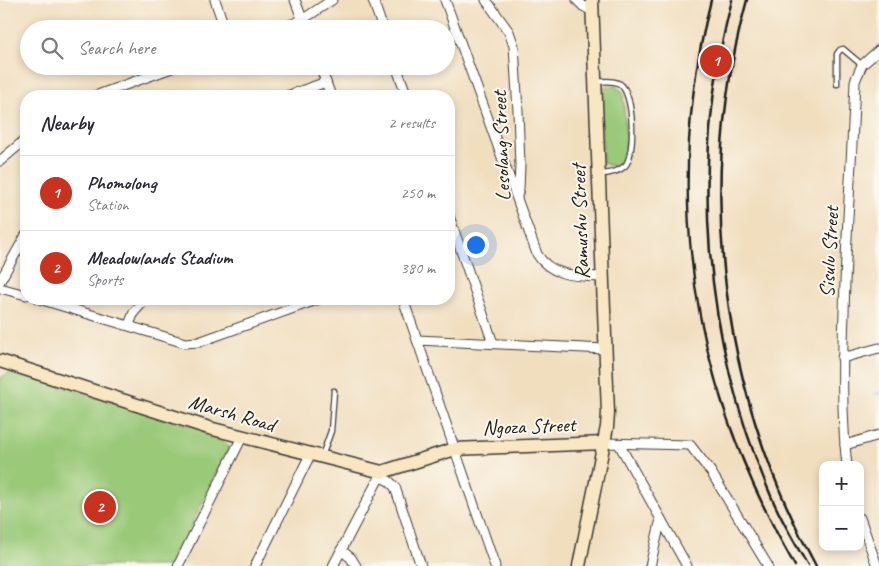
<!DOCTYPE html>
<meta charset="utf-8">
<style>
body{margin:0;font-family:Caveat,sans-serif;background:#f2f2f3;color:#2b2b33}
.controls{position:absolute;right:15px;bottom:15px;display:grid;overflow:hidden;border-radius:10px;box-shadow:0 2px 8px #0003}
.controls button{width:45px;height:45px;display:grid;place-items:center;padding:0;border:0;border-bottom:1px solid #e1e1e2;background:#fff;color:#2b2b33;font:25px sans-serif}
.you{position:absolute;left:475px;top:244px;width:18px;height:18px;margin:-12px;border:4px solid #fff;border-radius:50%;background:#1a73e8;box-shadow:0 0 0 8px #1a73e833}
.badge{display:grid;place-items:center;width:32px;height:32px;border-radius:50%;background:#c8321e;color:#fff;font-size:16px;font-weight:700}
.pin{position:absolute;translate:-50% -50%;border:2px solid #fff;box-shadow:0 1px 5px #0006}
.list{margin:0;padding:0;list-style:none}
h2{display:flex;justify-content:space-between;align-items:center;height:65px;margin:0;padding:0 20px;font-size:21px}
h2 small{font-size:16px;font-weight:400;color:#7c7c81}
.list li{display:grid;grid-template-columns:32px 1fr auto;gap:15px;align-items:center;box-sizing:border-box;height:75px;padding:0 20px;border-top:1px solid #e1e1e2}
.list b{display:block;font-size:19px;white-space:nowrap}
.list p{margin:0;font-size:16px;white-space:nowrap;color:#7c7c81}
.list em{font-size:16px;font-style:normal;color:#7c7c81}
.icon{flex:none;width:28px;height:28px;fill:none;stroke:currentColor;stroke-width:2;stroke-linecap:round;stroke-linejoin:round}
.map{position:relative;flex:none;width:879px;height:566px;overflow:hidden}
.search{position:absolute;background:#fff;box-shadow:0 2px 8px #0003;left:20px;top:20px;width:435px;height:55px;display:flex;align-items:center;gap:12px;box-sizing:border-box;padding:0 18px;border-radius:28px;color:#7c7c81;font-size:19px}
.panel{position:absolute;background:#fff;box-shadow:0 2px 8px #0003;left:20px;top:90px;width:435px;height:215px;border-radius:20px}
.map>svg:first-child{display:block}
.green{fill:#9ac978;stroke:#5b724a}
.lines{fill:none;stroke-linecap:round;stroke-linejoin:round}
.stream{stroke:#7cb4eb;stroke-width:2.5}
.lane-casing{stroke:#3c3934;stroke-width:7}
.street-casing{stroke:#3c3934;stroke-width:11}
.secondary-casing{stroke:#3c3934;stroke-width:15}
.lane{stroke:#fff;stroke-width:4.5}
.street{stroke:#fff;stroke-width:9}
.secondary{stroke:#f9e7c3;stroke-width:12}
.rail{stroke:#1c1c1c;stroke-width:2.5}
.labels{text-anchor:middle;stroke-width:4;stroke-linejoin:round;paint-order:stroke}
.street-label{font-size:21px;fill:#1c1c1c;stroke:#fbf7ec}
</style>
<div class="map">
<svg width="879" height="566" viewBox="0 0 879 566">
<rect width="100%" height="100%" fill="#fbf7ec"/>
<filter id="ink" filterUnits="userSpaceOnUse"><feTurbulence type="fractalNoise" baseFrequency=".02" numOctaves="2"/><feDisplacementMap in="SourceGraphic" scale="10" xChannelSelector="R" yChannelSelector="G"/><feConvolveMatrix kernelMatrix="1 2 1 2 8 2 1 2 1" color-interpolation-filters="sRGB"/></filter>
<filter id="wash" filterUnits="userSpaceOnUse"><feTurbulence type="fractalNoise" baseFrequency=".0096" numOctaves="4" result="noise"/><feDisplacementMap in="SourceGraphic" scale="20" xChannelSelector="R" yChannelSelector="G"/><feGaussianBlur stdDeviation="1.12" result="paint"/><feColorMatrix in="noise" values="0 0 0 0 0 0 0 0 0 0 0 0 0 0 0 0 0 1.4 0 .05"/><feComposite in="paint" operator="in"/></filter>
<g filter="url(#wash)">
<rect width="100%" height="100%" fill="#f1debf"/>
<g class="green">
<path d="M607,86H615L623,92L627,155L621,165L611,166L603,163L600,91Z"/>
<path d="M11,372L210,431L229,447L172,566H0V378Z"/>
</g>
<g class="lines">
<path class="stream" d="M876,394L879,393"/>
</g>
</g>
<g filter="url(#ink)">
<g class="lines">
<g class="lane-casing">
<g id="lane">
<path d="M597,82C604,81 613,80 620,84C634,93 636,154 625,166C618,172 608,174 599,174"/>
<path d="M837,84V54L840,50L843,49L862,65"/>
<path d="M322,456L331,431L334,391"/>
</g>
</g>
<g class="street-casing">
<g id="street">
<path d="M215,0L225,29"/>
<path d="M295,0L306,29"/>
<path d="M373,0L383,29"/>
<path d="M445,0L537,254C551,277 577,276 602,277"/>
<path d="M486,0L509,32L514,46L518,111L520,165L519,189L517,196"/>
<path d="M577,0L583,6L592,11"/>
<path d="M279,29L302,20L332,0"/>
<path d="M320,66L331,96"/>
<path d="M396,66L407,96"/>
<path d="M95,96L177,66"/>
<path d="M287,96L326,82"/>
<path d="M0,161L26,139"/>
<path d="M449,216L493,343"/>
<path d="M0,281L26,235"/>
<path d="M0,288L26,295"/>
<path d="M39,299L185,343L199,342L210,338L319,299"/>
<path d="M403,299L495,566"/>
<path d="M129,325L134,312L146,299"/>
<path d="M417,340L605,349"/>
<path d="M842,358L879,348"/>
<path d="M604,443L690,445L711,472L768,566"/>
<path d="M619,444L687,566"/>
<path d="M845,445L879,435"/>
<path d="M847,465C841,415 842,363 844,313C846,235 852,158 855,81L862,65L879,50"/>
<path d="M380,477L389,481L395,487L421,566"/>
<path d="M860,518L877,566"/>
<path d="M341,550L351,558L356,566"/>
<path d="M178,566L242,437"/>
<path d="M255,566L310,455"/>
<path d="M333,566L382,472"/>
<path d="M650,566L661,519"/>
</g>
</g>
<g class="secondary-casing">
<g id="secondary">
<path d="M0,361L209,428L382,472L455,449L604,443"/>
<path d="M579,566L607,427L608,413L592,0"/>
</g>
</g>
<use href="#lane" class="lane"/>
<use href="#street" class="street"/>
<use href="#secondary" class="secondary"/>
<g class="rail">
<path d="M711,0C661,199 693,389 795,566"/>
<path d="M732,0C689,165 703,339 771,496C781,520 795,543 808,566"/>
<path d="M747,0C694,190 722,394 816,566"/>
</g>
</g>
</g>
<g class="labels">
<g class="street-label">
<text transform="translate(501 146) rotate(-92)" y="7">Lesolang Street</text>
<text transform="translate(580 222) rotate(-92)" y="7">Ramushu Street</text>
<text transform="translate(829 252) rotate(-87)" y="7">Sisulu Street</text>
<text transform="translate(232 413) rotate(16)" y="7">Marsh Road</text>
<text transform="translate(529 426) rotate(-2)" y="7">Ngoza Street</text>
</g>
</g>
</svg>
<div class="controls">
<button>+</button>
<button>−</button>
</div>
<div class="you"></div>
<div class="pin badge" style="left:716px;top:61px">1</div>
<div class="pin badge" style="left:100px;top:507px">2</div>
<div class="search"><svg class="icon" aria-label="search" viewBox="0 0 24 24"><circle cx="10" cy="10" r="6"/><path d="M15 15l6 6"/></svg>Search here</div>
<section class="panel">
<h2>Nearby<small>2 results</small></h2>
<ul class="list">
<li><span class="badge">1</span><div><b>Phomolong</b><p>Station</p></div><em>250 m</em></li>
<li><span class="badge">2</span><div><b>Meadowlands Stadium</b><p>Sports</p></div><em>380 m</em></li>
</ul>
</section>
</div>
